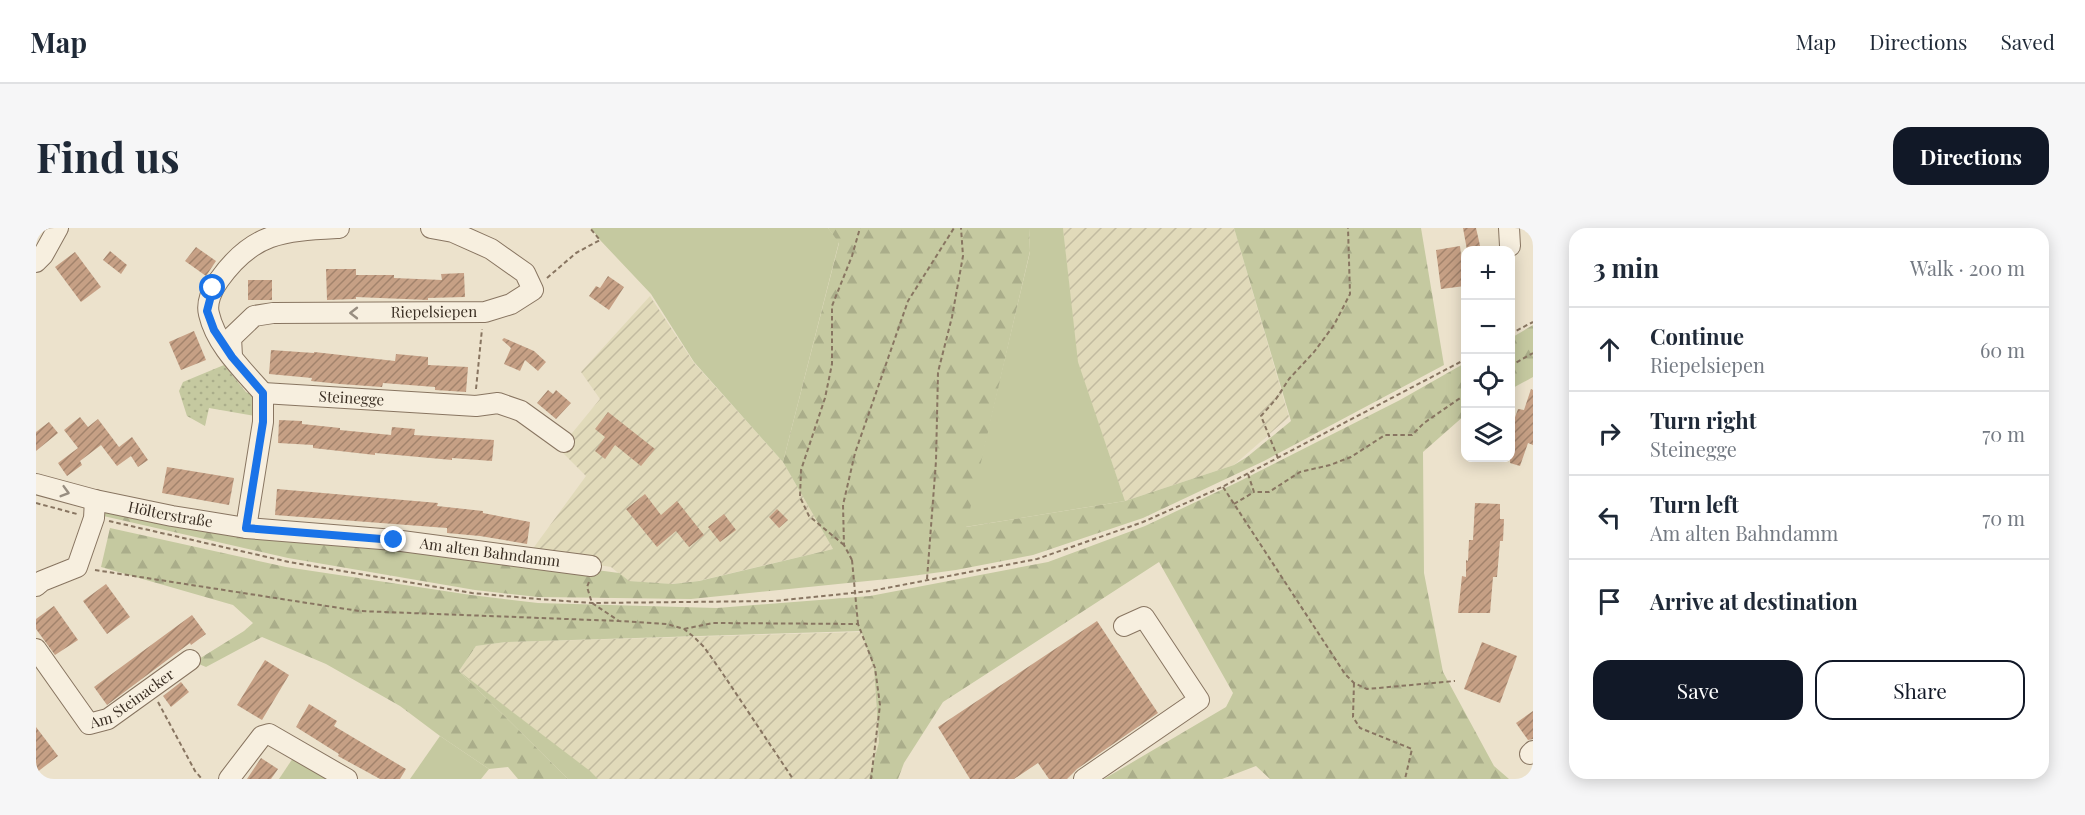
<!DOCTYPE html>
<meta charset="utf-8">
<style>
body{margin:0;font-family:"Playfair Display",serif;background:#f6f6f7;color:#1f2937}
.controls{position:absolute;right:18px;top:18px;display:grid;overflow:hidden;border-radius:12px;box-shadow:0 3px 15px #0003}
.controls button{width:54px;height:54px;display:grid;place-items:center;padding:0;border:0;border-bottom:2px solid #e0e1e3;background:#fff;color:#1f2937;font:30px sans-serif}
.stop{position:absolute;width:18px;height:18px;margin:-14px;border:4px solid #1a73e8;border-radius:50%;background:#fff}
.stop.end{background:#1a73e8;border-color:#fff;box-shadow:0 2px 6px #0008}
.list{margin:0;padding:0;list-style:none}
h2{display:flex;justify-content:space-between;align-items:center;height:78px;margin:0;padding:0 24px;font-size:26px}
h2 small{font-size:20px;font-weight:400;color:#747a83}
.list li{display:grid;grid-template-columns:39px 1fr auto;gap:18px;align-items:center;box-sizing:border-box;height:84px;padding:0 24px;border-top:2px solid #e0e1e3}
.list b{display:block;font-size:22px;white-space:nowrap}
.list p{margin:0;font-size:20px;white-space:nowrap;color:#747a83}
.list em{font-size:20px;font-style:normal;color:#747a83}
.actions{display:flex;gap:12px;padding:18px 24px}
.actions a{flex:1;padding:14px 0;border:2px solid #111827;border-radius:18px;text-align:center;font-size:21px;color:#111827}
.actions .main{background:#111827;color:#fff}
.icon{flex:none;width:33px;height:33px;fill:none;stroke:currentColor;stroke-width:2;stroke-linecap:round;stroke-linejoin:round}
.map{position:relative;flex:none;width:1497px;height:551px;overflow:hidden;border-radius:18px}
header{display:flex;align-items:center;gap:36px;box-sizing:border-box;height:84px;padding:0 30px;background:#fff;border-bottom:2px solid #e0e1e3}
header strong{font-size:28px}
nav{display:flex;gap:33px;margin-inline-start:auto;font-size:21px}
.intro{display:flex;align-items:center;justify-content:space-between;box-sizing:border-box;height:144px;padding:0 36px}
h1{margin:0;font-size:42px}
.button{padding:15px 27px;border-radius:18px;background:#111827;color:#fff;font-size:21px;font-weight:700}
main{display:flex;gap:36px;padding:0 36px}
aside{flex:1;background:#fff;border-radius:18px;box-shadow:0 3px 15px #0003}
.map>svg:first-child{display:block}
.farmland{fill:url(#farmland-furrows)}
.grass{fill:#c5c9a0}
.forest{fill:url(#forest-firs)}
.park{fill:url(#park-dots)}
.building{fill:url(#building-hatch)}
.lines{fill:none;stroke-linecap:round;stroke-linejoin:round}
.minor-casing{stroke:#887561;stroke-width:22}
.path{stroke:#887561;stroke-width:2;stroke-dasharray:4.5 3;stroke-linecap:butt}
.minor{stroke:#f7efdf;stroke-width:20}
.path-bridge{stroke:#887561;stroke-width:2;stroke-dasharray:4.5 3;stroke-linecap:butt}
.oneway{stroke:#988e81}
.route{stroke:#1a73e8;stroke-width:8}
.labels{text-anchor:middle;stroke-width:4.5;stroke-linejoin:round;paint-order:stroke}
.street-label{font-size:15px;fill:#3a2e23;stroke:#f4ecdb}
</style>
<header>
<strong>Map</strong>
<nav><a>Map</a><a>Directions</a><a>Saved</a></nav>
</header>
<div class="intro"><h1>Find us</h1><a class="button">Directions</a></div>
<main>
<div class="map">
<svg width="1497" height="551" viewBox="0 0 1497 551">
<defs>
<pattern id="farmland-furrows" width="10" height="10" patternUnits="userSpaceOnUse" patternTransform="scale(1.5)"><rect width="10" height="10" fill="#e1daba"/><path d="M-1 1l2-2M0 10L10 0M9 11l2-2" fill="none" stroke="#c2bba0"/></pattern>
<pattern id="forest-firs" width="22" height="20" patternUnits="userSpaceOnUse" patternTransform="scale(1.5)"><rect width="22" height="20" fill="#c5c9a0"/><path d="M5 1l3.5 6h-7zM16 11l3.5 6h-7z" fill="#aaad8a"/></pattern>
<pattern id="park-dots" width="8" height="8" patternUnits="userSpaceOnUse" patternTransform="scale(1.5)"><rect width="8" height="8" fill="#c5c9a0"/><path d="M2 2h.1M6 6h.1" fill="none" stroke="#aaad8a" stroke-width="1.8" stroke-linecap="round"/></pattern>
<pattern id="building-hatch" width="6" height="6" patternUnits="userSpaceOnUse" patternTransform="scale(1.5)"><rect width="6" height="6" fill="#c6a085"/><path d="M-1 1l2-2M0 6l6-6M5 7l2-2" fill="none" stroke="#a2836c"/></pattern>
</defs>
<rect width="100%" height="100%" fill="#ece2cc"/>
<g class="farmland">
<path d="M1027,0H1198L1253,189L1198,237L1089,273L1041,133Z"/>
<path d="M614,68L658,135L747,234L797,321L662,353L634,356L592,353L575,339L493,326L550,248L523,221L564,171L545,144Z"/>
<path d="M825,404L838,441L843,514L833,551H562L423,443L440,418L470,414Z"/>
</g>
<g class="grass">
<path d="M555,0H792L803,14L747,234L658,134L615,66L564,12Z"/>
<path d="M993,0H1027L1042,134L1089,273L929,299L994,24Z"/>
<path d="M423,443L554,543L562,551H532Z"/>
<path d="M404,508L453,541L445,551H374Z"/>
<path d="M259,527L298,551H243Z"/>
</g>
<g class="forest">
<path d="M792,0H993L994,23L930,299L1089,273L1198,237L1211,229L1255,193L1198,0H1385L1408,137L1228,233L1107,290L997,327L920,342L861,350L655,371L502,369L439,362L252,330L63,287L64,276L583,345L593,353L636,356L663,353L797,321L747,234L803,15Z"/>
<path d="M1497,97V149L1475,161V110Z"/>
<path d="M1429,135V187L1387,224L1388,345L1407,444L1458,538L1473,551H1234L1220,538L1186,551H1068L1190,479L1197,465L1123,334L907,474L868,535L862,551H833L843,514L838,441L825,403L470,414L440,418L423,443L532,551H482L472,539L453,541L404,508L364,478L290,436L226,409L170,439L158,434L208,403L217,395L197,377L65,339L74,300L250,339L435,367L502,375L681,380L834,368L1012,334L1109,298L1202,254L1364,172Z"/>
</g>
<path class="park" d="M188,137L210,164L219,168V188L173,180L169,198L151,188L143,163L147,154Z"/>
<g class="building">
<path d="M1427,0H1440L1445,22H1431Z"/>
<path d="M1424,18L1429,58L1405,61L1400,22Z"/>
<path d="M160,19L180,33L170,48L149,33Z"/>
<path d="M74,23L91,37L85,46L67,32Z"/>
<path d="M39,24L65,59L45,74L19,39Z"/>
<path d="M290,41H320V47H358V50L406,52L405,46L428,45L429,69L392,70V72L320,69V71L291,72Z"/>
<path d="M572,48L588,59L573,82L553,68L560,58L564,60Z"/>
<rect x="212" y="52" width="24" height="20"/>
<path d="M158,103L170,132L145,142L133,114Z"/>
<path d="M468,110L498,123L510,134L502,143L489,132L484,143L468,136L475,120L466,112Z"/>
<path d="M235,122L278,125V124L359,133L360,126L392,129V137L432,139L430,164L399,162V159L347,155L346,159L304,156L275,153L276,150L233,146Z"/>
<path d="M1495,161L1497,162V217L1492,215L1484,238L1474,235V195H1477L1482,181L1488,182Z"/>
<path d="M512,162L517,166L520,162L535,175L520,191L501,175Z"/>
<path d="M572,184L619,221L605,238L579,217L569,231L559,223L569,209L559,201Z"/>
<path d="M44,189L52,199L62,191L83,219L96,209L112,232L102,239L95,228L81,238L65,217L44,233L46,237L31,248L22,235L42,220L28,202Z"/>
<path d="M243,192L266,193V196L304,200V202L355,207L356,199L379,201L378,207L458,212L456,233L416,230V232L339,225V227L277,220V217L242,215Z"/>
<path d="M13,194L22,205L0,223V204Z"/>
<path d="M131,239L198,250L193,277L126,265Z"/>
<path d="M241,261L402,275L401,278L447,283V285L494,294L491,316L444,308L411,305V300L239,287Z"/>
<path d="M609,266L625,287L641,273L668,307L653,319L640,303L621,319L590,281Z"/>
<path d="M1439,275L1464,276V291H1468L1467,313H1464L1461,349H1457L1454,385H1422L1426,348L1430,349V332L1432,333L1433,312H1437Z"/>
<path d="M741,281L752,292L743,300L733,289Z"/>
<path d="M688,286L700,302L684,314L672,299Z"/>
<path d="M70,356L94,389L71,406L47,373Z"/>
<path d="M18,378L42,412L19,427L0,401V391Z"/>
<path d="M156,387L170,406L155,417L154,415L71,477L58,459Z"/>
<path d="M1061,393L1122,485L1041,541L1031,551H1013L1002,535L978,551H934L902,499Z"/>
<path d="M1446,414L1481,428L1464,475L1428,461Z"/>
<path d="M229,432L253,447L226,492L201,477Z"/>
<path d="M145,454L153,464L135,479L127,468Z"/>
<path d="M273,476L301,493L298,498L370,541L364,551H344L302,528L303,526L260,499Z"/>
<path d="M1497,483V511L1492,512L1480,495Z"/>
<path d="M0,499L22,528L0,545Z"/>
<path d="M225,530L242,541L235,551H211Z"/>
</g>
<g class="lines">
<g class="minor-casing">
<g id="minor">
<path d="M1473,0L1474,18"/>
<path d="M0,34L7,27L22,0"/>
<path id="s1" d="M196,128L195,110L218,88L237,85L449,84L475,76L497,62L489,45L455,21L417,4L395,0"/>
<path d="M227,165C207,142 180,117 173,86C170,75 176,61 183,52C217,4 247,3 303,0"/>
<path id="s2" d="M0,256L59,272L136,288L210,300L358,312L555,338"/>
<path id="s3" d="M210,300L227,194V165L440,178L462,175L485,183L528,214"/>
<path d="M0,358L6,353L41,339L58,290L59,272"/>
<path id="s4" d="M0,421L53,496L72,491L154,432"/>
<path d="M1494,526L1497,523"/>
<path d="M193,551L226,508L233,506L311,551"/>
<path d="M1048,551L1163,472L1108,389L1088,398"/>
</g>
</g>
<g class="path">
<path d="M511,50L540,25L564,12L554,0"/>
<path d="M1474,106L1497,94"/>
<path d="M1474,138L1497,125"/>
<path d="M440,161L446,101"/>
<path d="M1242,230L1225,188L1240,171L1253,151L1278,124L1298,97L1314,66L1312,0"/>
<path d="M1212,246L1218,264H1233L1264,244L1294,237L1315,229L1349,207H1376L1388,195L1430,166"/>
<path d="M1187,259L1309,446L1318,455L1331,461L1419,453"/>
<path d="M0,275L41,286"/>
<path d="M1198,276L1218,264"/>
<path d="M73,293L253,334L436,365L502,371L556,375L739,373L835,363L1001,331L1107,294L1186,259L1430,131"/>
<path d="M808,317L773,288L764,269L765,242L789,170L796,136V78L816,28L824,0"/>
<path d="M816,332L808,317L807,277L819,225L872,73L918,0"/>
<path d="M59,342L323,383L583,393"/>
<path d="M891,351L900,233L902,144L916,89L927,28L925,0"/>
<path d="M553,354L551,359L556,375L583,393L631,396L648,401L658,409L668,419L685,443L757,551"/>
<path d="M648,401L677,395L822,396L839,440L844,477L835,551"/>
<path d="M1318,455L1317,489L1324,500L1376,521L1369,551"/>
<path d="M122,474L159,543L166,551"/>
</g>
<use href="#minor" class="minor"/>
<path class="path-bridge" d="M816,332L822,396"/>
</g>
<defs><path id="oneway-chevron" d="M-2-3.5L2.5 0L-2 3.5" fill="none" stroke-width="1.6" stroke-linecap="round" stroke-linejoin="round" transform="scale(1.5)"/></defs>
<g class="oneway">
<use href="#oneway-chevron" transform="translate(318 85) rotate(180)"/>
<use href="#oneway-chevron" transform="translate(29 264) rotate(16)"/>
</g>
<g class="lines">
<path class="route" d="M177,60L171,83L178,102L196,129L227,165V194L210,300L358,312"/>
</g>
<g class="labels">
<g class="street-label">
<text dy="5" stroke="none"><textPath href="#s1" startOffset="230">Riepelsiepen</textPath></text>
<text dy="5" stroke="none"><textPath href="#s3" startOffset="225">Steinegge</textPath></text>
<text dy="5" stroke="none"><textPath href="#s2" startOffset="138">Hölterstraße</textPath></text>
<text dy="5" stroke="none"><textPath href="#s2" startOffset="460">Am alten Bahndamm</textPath></text>
<text dy="5" stroke="none"><textPath href="#s4" startOffset="142">Am Steinacker</textPath></text>
</g>
</g>
</svg>
<div class="controls">
<button>+</button>
<button>−</button>
<button><svg class="icon" aria-label="locate" viewBox="0 0 24 24"><circle cx="12" cy="12" r="6"/><path d="M12 2v4M12 18v4M2 12h4M18 12h4"/></svg></button>
<button><svg class="icon" aria-label="layers" viewBox="0 0 24 24"><path d="M12 4l9 5-9 5-9-5zM3 14l9 5 9-5"/></svg></button>
</div>
<div class="stop" style="left:177px;top:60px"></div>
<div class="stop end" style="left:358px;top:312px"></div>
</div>
<aside>
<h2>3 min<small>Walk · 200 m</small></h2>
<ul class="list">
<li><svg class="icon" aria-label="ahead" viewBox="0 0 24 24"><path d="M12 20V5M6 11l6-6 6 6"/></svg><div><b>Continue</b><p>Riepelsiepen</p></div><em>60 m</em></li>
<li><svg class="icon" aria-label="right" viewBox="0 0 24 24"><path d="M7 20v-9h11M14 6l5 5-5 5"/></svg><div><b>Turn right</b><p>Steinegge</p></div><em>70 m</em></li>
<li><svg class="icon" aria-label="left" viewBox="0 0 24 24"><path d="M17 20v-9H6M10 6l-5 5 5 5"/></svg><div><b>Turn left</b><p>Am alten Bahndamm</p></div><em>70 m</em></li>
<li><svg class="icon" aria-label="arrive" viewBox="0 0 24 24"><path d="M6 21V4h12l-3 4 3 4H6"/></svg><div><b>Arrive at destination</b></div></li>
</ul>
<div class="actions"><a class="main">Save</a><a>Share</a></div>
</aside>
</main>
